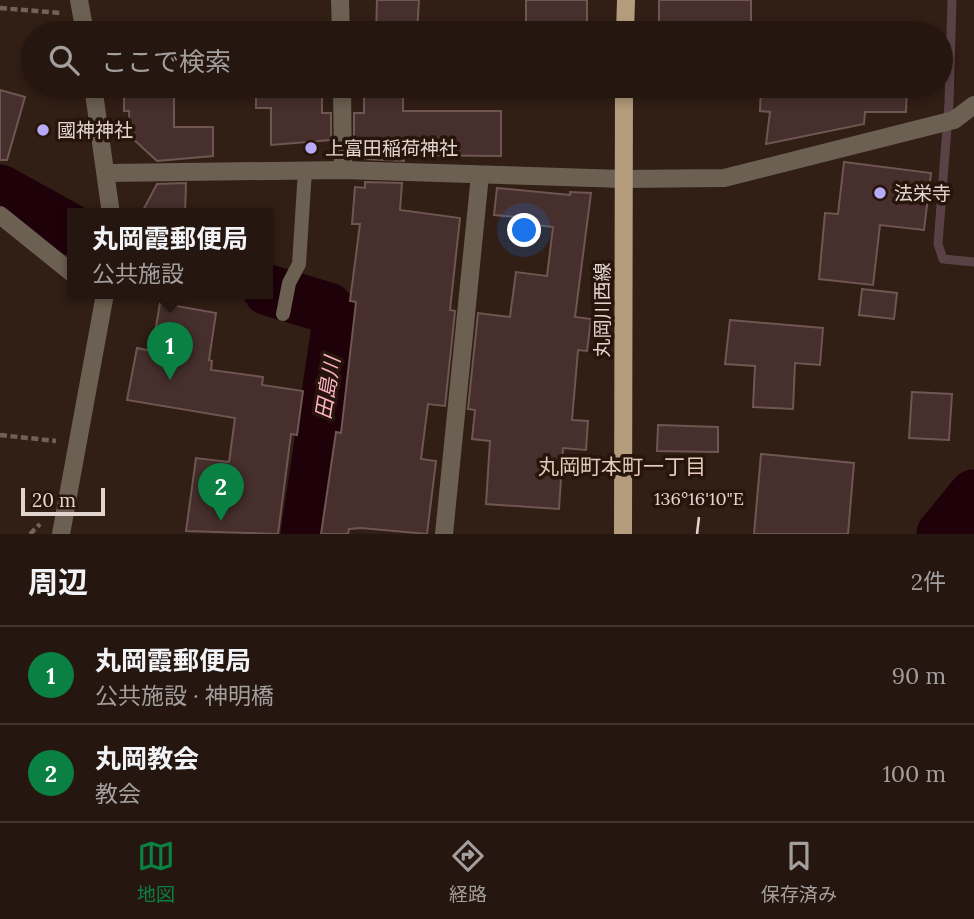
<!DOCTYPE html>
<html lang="ja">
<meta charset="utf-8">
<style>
body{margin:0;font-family:Lora,"Noto Sans JP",serif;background:#2d1f18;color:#f1f3f6}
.scale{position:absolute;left:21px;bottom:18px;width:84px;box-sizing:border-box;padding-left:7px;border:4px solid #e2d5ce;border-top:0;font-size:19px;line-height:24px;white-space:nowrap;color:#e2d5ce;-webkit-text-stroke:5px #27150b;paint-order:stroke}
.you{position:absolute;left:525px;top:231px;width:24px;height:24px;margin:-18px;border:5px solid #fff;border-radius:50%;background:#1a73e8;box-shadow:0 0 0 10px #1a73e833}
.badge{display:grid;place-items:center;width:46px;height:46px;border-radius:50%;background:#0b8043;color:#fff;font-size:23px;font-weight:700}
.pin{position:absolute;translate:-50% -58px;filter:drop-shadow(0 2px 4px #0008)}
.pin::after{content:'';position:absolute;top:37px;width:24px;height:21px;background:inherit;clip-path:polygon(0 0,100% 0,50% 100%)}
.popup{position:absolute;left:67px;top:208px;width:206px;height:91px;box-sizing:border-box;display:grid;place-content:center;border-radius:0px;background:#25160f;filter:drop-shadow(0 2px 5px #0005);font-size:23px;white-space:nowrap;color:#a39f9e}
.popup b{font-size:26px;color:#f1f3f6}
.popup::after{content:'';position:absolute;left:50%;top:100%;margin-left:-14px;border:14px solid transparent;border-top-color:#25160f}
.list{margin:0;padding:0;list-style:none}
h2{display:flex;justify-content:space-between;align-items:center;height:91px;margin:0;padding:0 28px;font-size:30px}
h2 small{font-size:23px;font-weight:400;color:#a39f9e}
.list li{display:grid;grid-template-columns:46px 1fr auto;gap:21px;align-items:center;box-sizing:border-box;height:98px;padding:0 28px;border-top:2px solid #42352f}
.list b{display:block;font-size:26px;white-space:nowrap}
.list p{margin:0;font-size:23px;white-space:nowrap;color:#a39f9e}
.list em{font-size:23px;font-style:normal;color:#a39f9e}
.icon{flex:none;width:38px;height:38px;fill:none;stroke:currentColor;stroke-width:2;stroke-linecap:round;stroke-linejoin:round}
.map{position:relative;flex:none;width:974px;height:534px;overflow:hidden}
.search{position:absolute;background:#25160f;box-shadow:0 4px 10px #0003;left:21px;right:21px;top:21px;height:77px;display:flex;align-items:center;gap:18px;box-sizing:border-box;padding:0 24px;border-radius:38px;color:#a39f9e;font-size:26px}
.sheet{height:287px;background:#25160f}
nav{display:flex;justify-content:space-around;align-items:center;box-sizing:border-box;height:98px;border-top:2px solid #42352f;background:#25160f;font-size:19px;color:#a39f9e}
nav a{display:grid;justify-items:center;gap:4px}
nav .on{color:#0b8043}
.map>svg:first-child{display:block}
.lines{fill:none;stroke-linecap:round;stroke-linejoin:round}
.stream{stroke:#5a4145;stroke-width:9}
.river{stroke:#1f010a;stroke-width:51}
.building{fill:#462f2c;stroke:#6f5652;stroke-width:2}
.path{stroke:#716158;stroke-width:4.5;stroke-dasharray:7 3.5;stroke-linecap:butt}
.service{stroke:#6b6051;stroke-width:14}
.minor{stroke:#6b6051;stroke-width:18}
.tertiary{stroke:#6b6051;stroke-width:18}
.primary{stroke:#b49c7d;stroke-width:18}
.ticks{fill:none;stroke:#e2d5ce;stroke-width:2.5}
.poi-dot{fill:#b7abf8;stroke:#27150b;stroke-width:2.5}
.labels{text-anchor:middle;stroke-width:7;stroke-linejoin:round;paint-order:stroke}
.poi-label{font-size:19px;fill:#e2d5ce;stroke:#27150b;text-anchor:start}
.street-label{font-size:19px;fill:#e2d5ce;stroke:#27150b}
.water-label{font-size:21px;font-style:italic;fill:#fdb2c5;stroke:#27150b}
.neighbourhood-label{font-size:21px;fill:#e4cabc;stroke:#27150b}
.ticks-label{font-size:18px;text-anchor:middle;fill:#e2d5ce;stroke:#27150b;stroke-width:7;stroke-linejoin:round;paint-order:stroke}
</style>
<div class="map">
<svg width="974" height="534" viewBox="0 0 974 534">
<rect width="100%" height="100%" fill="#311e14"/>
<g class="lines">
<path class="stream" d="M952,0L949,102L938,244L943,259L974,262"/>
<g class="river">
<path d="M0,190L72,230"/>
<path d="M268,290L328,308L338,321L306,534"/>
<path d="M942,534L974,495"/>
</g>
</g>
<g class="building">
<path d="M377,0H419L417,33H376Z"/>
<path d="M526,0H587V33H539V28L526,27Z"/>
<rect x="659" y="0" width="92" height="33"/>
<path d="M124,86H174V127H213V156L157,161L130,136L129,111H124Z"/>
<path d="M256,86H322V113H331V140L271,145V108H256Z"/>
<path d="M364,86H403V111H501V156L404,155V161L365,159L364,140H354V113H364Z"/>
<path d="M761,86H907L906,112H865L864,124L766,144L770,112L760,111Z"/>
<path d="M0,90L25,97L7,160H0Z"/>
<path d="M844,162L931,173L924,230L880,225L873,285L819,279L825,213L838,214Z"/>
<path d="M365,182L402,183L400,210L460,218L450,310L455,311L445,406L428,404L421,459L436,461L427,534L361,528L349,529L348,534H321L336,432L341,433L356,302L350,301L360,224H352L355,187L365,188Z"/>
<path d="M186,183L185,214H141L157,184Z"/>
<path d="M497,188L570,195V192L591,193L575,317L591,319L587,351L578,350L572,420L588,421L586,450L563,448L559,509L486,504L490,441L472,439L475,410L468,409L478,313L510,317L516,272L547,276L553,227L537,225V219L494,215Z"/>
<path d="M862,289L897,293L894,319L859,315Z"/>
<path d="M160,303L216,313L209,360L212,361L211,370L263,377L262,385L303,391L297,435L291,434L278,534L186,531L196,458L229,462L235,418L127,400L137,348L152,351Z"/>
<path d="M730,320L823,328L820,365L795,363L793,409L753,407L755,366L725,364Z"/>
<path d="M912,392L952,394L949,440L909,438Z"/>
<path d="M658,425L718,427V452L657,451Z"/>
<path d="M761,454L854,463L848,534H754Z"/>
</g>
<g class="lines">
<g class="path">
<path d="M0,8L60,13"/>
<path d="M0,435L56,441"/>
<path d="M30,534L40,524"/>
</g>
<path class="service" d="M283,314L289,283L299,264L305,170"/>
<g class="minor">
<path d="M340,0L341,33"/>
<path d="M342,86L343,170"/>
<path d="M108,173L343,170L623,179L724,178L954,120L974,105"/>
<path d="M0,215L72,273"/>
<path d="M444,534L480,175"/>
</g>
<g class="tertiary">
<path d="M79,0L85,33"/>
<path d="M93,86L111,214"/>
<path d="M61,534L105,294"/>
</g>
<g class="primary">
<path d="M625,33L626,0"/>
<path d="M623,534L624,86"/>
</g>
</g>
<path class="ticks" d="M697,534L699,517"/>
<g class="poi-dot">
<circle cx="43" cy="130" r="7"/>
<circle cx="311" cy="148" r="7"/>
<circle cx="880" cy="193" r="7"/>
</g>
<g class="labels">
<g class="poi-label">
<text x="57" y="137">國神神社</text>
<text x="325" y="155">上富田稲荷神社</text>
<text x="894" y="200">法栄寺</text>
</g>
<g class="street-label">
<text transform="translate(602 310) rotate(-90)" y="7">丸岡川西線</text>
</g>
<g class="water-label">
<text transform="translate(328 388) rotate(-81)" y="7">田島川</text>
</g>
<g class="neighbourhood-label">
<text x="622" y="474">丸岡町本町一丁目</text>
</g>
</g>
<g class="ticks-label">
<text x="699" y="505">136°16'10"E</text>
</g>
</svg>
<div class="scale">20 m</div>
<div class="you"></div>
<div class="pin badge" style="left:170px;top:380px">1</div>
<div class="popup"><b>丸岡霞郵便局</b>公共施設</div>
<div class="pin badge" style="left:221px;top:521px">2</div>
<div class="search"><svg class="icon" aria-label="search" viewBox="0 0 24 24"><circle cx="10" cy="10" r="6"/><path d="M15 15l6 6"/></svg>ここで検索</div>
</div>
<section class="sheet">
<h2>周辺<small>2件</small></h2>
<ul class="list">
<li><span class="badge">1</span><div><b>丸岡霞郵便局</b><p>公共施設 · 神明橋</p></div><em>90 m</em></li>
<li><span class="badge">2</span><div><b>丸岡教会</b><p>教会</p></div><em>100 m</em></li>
</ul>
</section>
<nav>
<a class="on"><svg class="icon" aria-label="map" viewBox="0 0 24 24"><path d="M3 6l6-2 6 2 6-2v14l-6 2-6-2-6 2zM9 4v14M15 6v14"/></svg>地図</a>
<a><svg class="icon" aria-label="directions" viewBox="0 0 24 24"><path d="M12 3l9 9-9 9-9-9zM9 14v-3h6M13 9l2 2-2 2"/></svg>経路</a>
<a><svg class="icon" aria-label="saved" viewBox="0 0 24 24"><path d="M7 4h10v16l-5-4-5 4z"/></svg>保存済み</a>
</nav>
